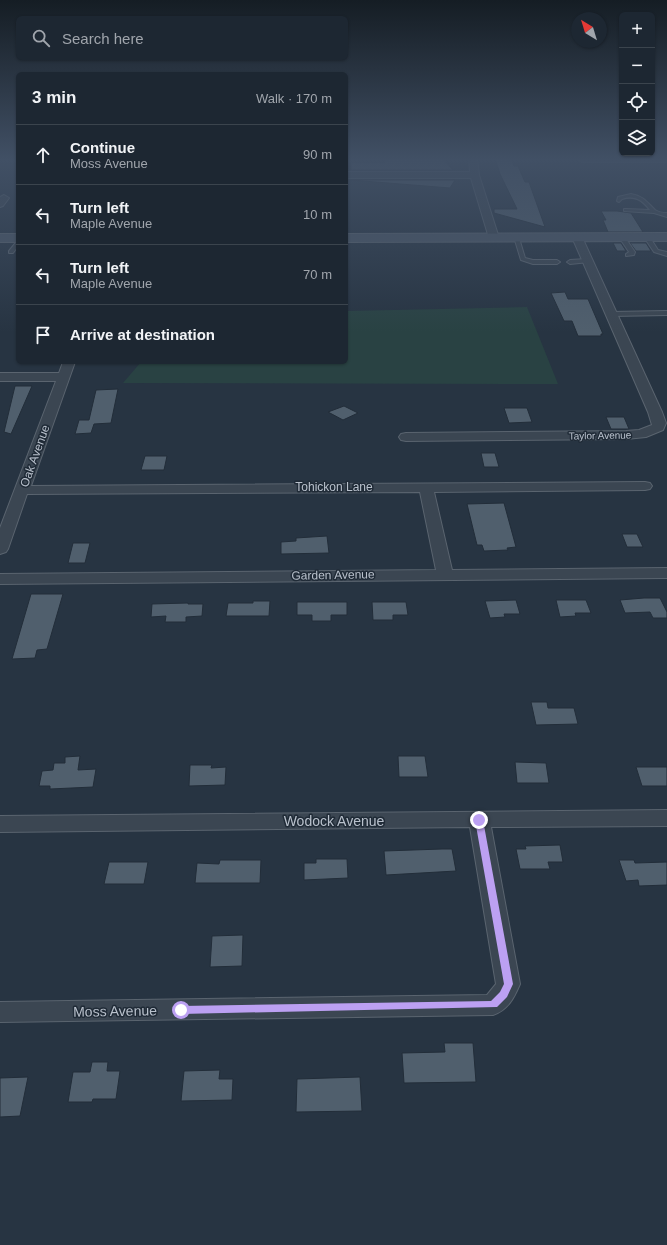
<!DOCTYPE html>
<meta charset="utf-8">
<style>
body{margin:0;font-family:Arial,sans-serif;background:#2a333e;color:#f1f3f6}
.controls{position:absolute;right:12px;top:12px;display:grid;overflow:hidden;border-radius:6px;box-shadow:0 1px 3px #0004}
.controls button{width:36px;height:36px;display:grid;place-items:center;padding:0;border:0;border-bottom:1px solid #3b444d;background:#1d2732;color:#f1f3f6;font:20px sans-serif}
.compass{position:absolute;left:571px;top:12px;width:36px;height:36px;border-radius:50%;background:#1d2732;box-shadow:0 1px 3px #0004;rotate:322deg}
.stop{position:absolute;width:12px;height:12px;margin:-9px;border:3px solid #bca0f2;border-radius:50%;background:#fff}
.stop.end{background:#bca0f2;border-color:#fff;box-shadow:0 1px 4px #0008}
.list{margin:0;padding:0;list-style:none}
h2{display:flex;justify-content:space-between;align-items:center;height:52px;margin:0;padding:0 16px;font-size:17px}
h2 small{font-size:13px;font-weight:400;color:#a0a5ac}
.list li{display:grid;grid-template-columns:26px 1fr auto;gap:12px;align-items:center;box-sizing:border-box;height:60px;padding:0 16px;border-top:1px solid #3b444d}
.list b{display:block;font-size:15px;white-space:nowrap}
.list p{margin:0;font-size:13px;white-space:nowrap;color:#a0a5ac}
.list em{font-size:13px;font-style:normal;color:#a0a5ac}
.icon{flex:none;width:22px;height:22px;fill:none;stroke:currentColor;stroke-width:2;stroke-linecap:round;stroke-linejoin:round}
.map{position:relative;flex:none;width:667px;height:1245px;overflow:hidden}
.search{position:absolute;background:#1d2732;box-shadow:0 1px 3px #0004;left:16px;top:16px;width:332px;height:44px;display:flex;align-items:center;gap:10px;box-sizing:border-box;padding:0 14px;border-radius:6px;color:#a0a5ac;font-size:15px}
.panel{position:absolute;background:#1d2732;box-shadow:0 1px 3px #0004;left:16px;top:72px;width:332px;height:292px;border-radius:6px}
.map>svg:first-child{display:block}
.green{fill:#294243}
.building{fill:#505f6d;stroke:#222d39}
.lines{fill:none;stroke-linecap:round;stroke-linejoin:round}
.lane-casing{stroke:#5a646f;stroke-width:2}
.street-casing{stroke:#5a646f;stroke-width:2}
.secondary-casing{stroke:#5a646f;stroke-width:2}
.lane{fill:#3b4652;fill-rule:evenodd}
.street{fill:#3b4652;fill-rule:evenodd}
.secondary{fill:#4a5665;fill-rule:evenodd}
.route{fill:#bca0f2}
.labels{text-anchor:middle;stroke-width:3;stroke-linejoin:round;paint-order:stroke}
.far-street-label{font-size:10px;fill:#b9c1cc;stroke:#202b37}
.street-label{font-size:12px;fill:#b9c1cc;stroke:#202b37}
.near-street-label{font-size:14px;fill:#b9c1cc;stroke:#202b37}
</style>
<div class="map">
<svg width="667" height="1245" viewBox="0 0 667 1245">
<rect width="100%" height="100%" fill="#273442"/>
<path class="green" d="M527,307L558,384L123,383L141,362H346V311Z"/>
<g class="building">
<path d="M385,158H442L453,170H351V162H385Z"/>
<path d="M495,158H511L514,166H518L525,182H529L545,227L494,213V209H517L500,174Z"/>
<path d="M351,180H455L450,188Z"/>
<path d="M601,211H617L631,213L643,232H608L603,220H606Z"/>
<path d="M613,243H621L626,251H617Z"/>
<path d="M630,243H646L651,251H636Z"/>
<path d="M565,292L568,299H588L603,334H601V336H578L572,321H564L551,293Z"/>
<path d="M15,386H32L11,434L4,432Z"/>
<path d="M118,389L111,423L94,424L91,433L75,434L79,420H89L96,390Z"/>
<path d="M344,406L358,413L343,420L328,412Z"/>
<path d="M504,408H527L532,422L509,423Z"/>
<path d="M606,417H624L629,429H611Z"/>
<path d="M481,453H495L499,467H484Z"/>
<path d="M145,456H167L164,470H141Z"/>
<path d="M504,503L516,547L507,548L508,550L484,551L482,545H477L467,504Z"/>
<path d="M622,534H637L643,547H627Z"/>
<path d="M327,536L329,553L281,554V542L296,541V538Z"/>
<path d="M73,543H90L85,563H68Z"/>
<path d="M31,594H63L47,649L37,650L35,658L12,659Z"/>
<path d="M644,598H660L667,612V618H653L650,612L625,613L620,600Z"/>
<path d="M516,600L520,614H504L505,617L490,618L485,601Z"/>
<path d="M556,600H586L591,613H575L576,616L560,617Z"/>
<path d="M253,601H270L269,616H226L228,603H253Z"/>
<path d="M297,602H347V615H331V621H312V615H297Z"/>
<path d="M372,602H406L408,615H393V620H373Z"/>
<path d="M188,603V604H203L202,616L186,617V622H165L166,616L151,617L152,604Z"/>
<path d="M531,702H547L548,708H574L578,724L536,725Z"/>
<path d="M80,756L78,770L96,769L93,787L50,789V786H39L42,771L53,770L54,763H65V757Z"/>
<path d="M398,756H425L428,777H399Z"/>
<path d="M515,762L546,763L549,783H517Z"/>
<path d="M190,765H212L211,768L226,767L225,785L189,786Z"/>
<path d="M636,767H667V786H642Z"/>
<path d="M560,845L563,862H548L550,869H520L516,849H526L525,846Z"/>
<path d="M442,849H452L456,871L386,875L384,851Z"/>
<path d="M316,859H347L348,878L304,880V863H316Z"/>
<path d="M220,860H261L260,883H195L197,863L219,864Z"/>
<path d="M619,860H634L635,863L667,862V885L639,886L638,880L626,881Z"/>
<path d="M109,862H148L144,884H104Z"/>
<path d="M243,935L242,966L210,967L212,936Z"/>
<path d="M444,1043H473L476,1082L404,1083L402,1053L445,1052Z"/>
<path d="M92,1062H108L107,1071H120L116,1099H93L92,1102H68L73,1072H90Z"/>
<path d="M220,1070L219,1079H233L232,1100L181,1101L184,1071Z"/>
<path d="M28,1077L20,1116L0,1117V1078Z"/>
<path d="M360,1077L362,1111L296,1112L297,1079Z"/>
</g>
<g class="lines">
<g class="lane-casing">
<g id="lane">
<path d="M580,160H667V162H582Z"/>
<path d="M631,194C643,196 647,202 655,210C658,212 663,213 667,213V217L654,213L624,211V209H626L650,210C642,200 635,195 622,199L619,202L617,201L618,197Z"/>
<path d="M620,236H624L635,252L634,255L626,256V254L629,252L619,237Z"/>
<path d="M645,236H649L658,250L667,252V256L654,252L644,237Z"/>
<path d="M514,237L519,238L525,258L533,260H557L560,262L557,264H533L521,260Z"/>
<path d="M18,240V246L13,253H9V251Z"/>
<path d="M587,259L590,261L589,262L570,264L567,262L570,260Z"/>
<path d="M667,311V315L611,316L608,314L611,312Z"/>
</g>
</g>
<g class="street-casing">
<g id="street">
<path d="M469,158H477L479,175L499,238L498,240L494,241L489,238L471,178H346V172H470Z"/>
<path d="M4,195L9,198L3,206L0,207V197Z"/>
<path d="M577,234L582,237L662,412L666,423L663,430L646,437L626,439L406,441L401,440L399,437L401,434L406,433L626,431L639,430L652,425L648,412L572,237Z"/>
<path d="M63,362H75L31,486L645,482L650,483L652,486L650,489L645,490L434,492L452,570L667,568V578L0,584V574L436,570L420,492L27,494L8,549L6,552L0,554V528L56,381H0V373H59Z"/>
<path d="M667,810V826L491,827L520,984C514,998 508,1010 493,1015L0,1022V1002L487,995L496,984L470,827L0,832V816Z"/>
</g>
</g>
<g class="secondary-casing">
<g id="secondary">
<path d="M667,233V241L346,242V234Z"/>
<rect x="0" y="234" width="18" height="8"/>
</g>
</g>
<use href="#lane" class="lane"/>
<use href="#street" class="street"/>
<use href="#secondary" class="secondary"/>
</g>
<linearGradient id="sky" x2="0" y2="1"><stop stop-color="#151d24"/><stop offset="0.48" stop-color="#415065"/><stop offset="1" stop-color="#415065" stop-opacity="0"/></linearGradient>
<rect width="667" height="332" fill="url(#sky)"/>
<path class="route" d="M479,817L483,820L513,984L507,997L497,1007L181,1014L178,1013L176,1010L178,1008L181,1006L491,1001L500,992L504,984L475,820Z"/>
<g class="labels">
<g class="far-street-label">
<text transform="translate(600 435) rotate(-1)" y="4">Taylor Avenue</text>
</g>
<g class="street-label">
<text transform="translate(35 456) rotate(-70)" y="4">Oak Avenue</text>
<text x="334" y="491">Tohickon Lane</text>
<text transform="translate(333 575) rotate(-1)" y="4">Garden Avenue</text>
</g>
<g class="near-street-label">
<text x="334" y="826">Wodock Avenue</text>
<text transform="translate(115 1011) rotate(-1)" y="5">Moss Avenue</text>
</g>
</g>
</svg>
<div class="controls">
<button>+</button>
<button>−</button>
<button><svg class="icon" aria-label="locate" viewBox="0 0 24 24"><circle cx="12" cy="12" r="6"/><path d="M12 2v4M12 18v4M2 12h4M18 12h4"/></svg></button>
<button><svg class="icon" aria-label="layers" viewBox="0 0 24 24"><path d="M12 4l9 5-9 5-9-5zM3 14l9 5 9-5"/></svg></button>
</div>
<svg class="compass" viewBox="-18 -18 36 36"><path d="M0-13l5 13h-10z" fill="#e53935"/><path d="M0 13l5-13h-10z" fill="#a0a5ac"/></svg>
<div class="stop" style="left:181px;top:1010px"></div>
<div class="stop end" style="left:479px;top:820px"></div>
<div class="search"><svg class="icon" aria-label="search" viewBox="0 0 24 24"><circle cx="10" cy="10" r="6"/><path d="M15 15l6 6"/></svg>Search here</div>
<section class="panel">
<h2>3 min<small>Walk · 170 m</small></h2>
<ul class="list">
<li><svg class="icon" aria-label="ahead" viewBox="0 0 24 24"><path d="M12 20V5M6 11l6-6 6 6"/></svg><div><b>Continue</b><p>Moss Avenue</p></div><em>90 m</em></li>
<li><svg class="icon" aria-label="left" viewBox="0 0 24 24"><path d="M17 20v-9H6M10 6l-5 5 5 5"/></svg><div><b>Turn left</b><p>Maple Avenue</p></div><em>10 m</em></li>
<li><svg class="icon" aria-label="left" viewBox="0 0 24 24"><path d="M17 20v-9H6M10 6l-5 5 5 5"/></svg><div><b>Turn left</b><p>Maple Avenue</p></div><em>70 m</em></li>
<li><svg class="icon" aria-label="arrive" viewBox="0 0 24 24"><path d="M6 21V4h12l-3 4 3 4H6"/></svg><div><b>Arrive at destination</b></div></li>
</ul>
</section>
</div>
